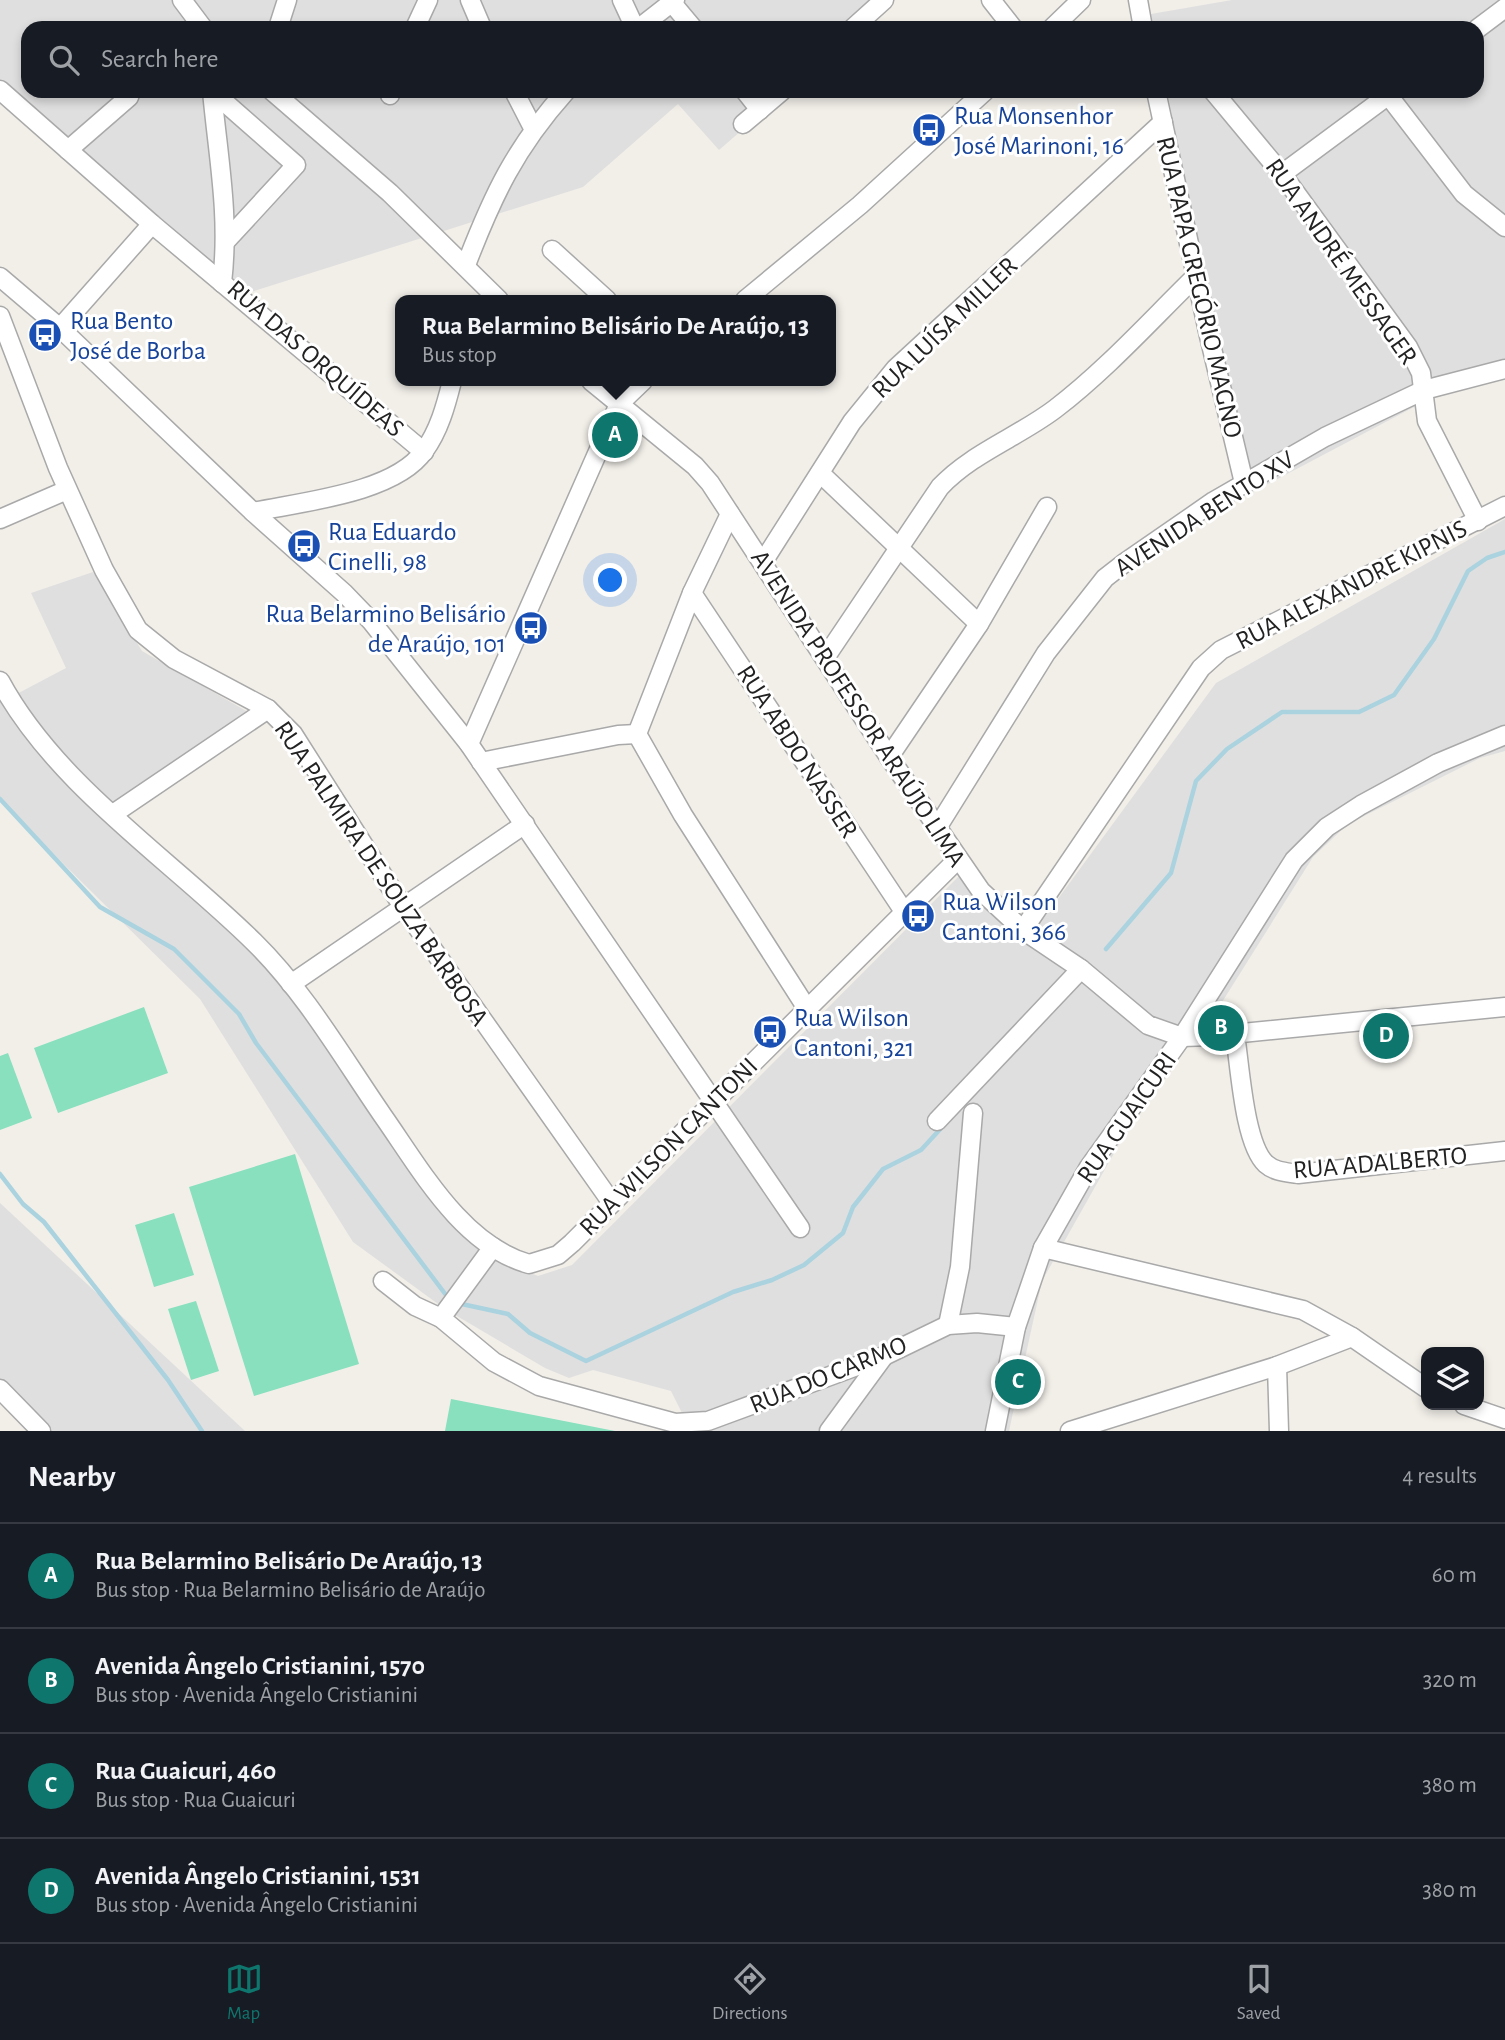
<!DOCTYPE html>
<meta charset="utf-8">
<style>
body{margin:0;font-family:"Alegreya Sans",sans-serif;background:#242831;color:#f1f3f6}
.controls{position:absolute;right:21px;bottom:21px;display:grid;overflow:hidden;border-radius:14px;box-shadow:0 4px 10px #0003}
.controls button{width:63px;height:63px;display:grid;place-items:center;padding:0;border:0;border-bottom:2px solid #363941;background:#171b24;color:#f1f3f6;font:35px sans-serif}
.you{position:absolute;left:611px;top:581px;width:24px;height:24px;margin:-18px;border:5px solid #fff;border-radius:50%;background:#1a73e8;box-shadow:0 0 0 10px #1a73e833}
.badge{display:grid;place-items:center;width:46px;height:46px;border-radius:50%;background:#0f766e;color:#fff;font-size:23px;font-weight:700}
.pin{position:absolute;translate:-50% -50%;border:4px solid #fff;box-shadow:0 2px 7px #0006}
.popup{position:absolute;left:395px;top:295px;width:441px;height:91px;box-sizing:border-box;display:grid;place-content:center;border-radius:14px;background:#171b24;filter:drop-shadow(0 2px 5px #0005);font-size:23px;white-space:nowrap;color:#9ea1a6}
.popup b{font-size:26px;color:#f1f3f6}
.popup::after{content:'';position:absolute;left:50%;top:100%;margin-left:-14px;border:14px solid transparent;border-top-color:#171b24}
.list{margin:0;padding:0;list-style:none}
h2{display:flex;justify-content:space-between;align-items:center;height:91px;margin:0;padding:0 28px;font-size:30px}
h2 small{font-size:23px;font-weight:400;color:#9ea1a6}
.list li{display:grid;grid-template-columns:46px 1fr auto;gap:21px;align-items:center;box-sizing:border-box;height:105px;padding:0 28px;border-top:2px solid #363941}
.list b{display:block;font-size:26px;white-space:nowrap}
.list p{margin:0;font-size:23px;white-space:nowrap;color:#9ea1a6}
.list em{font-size:23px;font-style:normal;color:#9ea1a6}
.icon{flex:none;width:38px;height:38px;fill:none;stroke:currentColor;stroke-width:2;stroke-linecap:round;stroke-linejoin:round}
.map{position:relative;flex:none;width:1505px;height:1431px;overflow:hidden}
.search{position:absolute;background:#171b24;box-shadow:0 4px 10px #0003;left:21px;right:21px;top:21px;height:77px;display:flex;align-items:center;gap:18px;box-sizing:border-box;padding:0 24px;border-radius:21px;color:#9ea1a6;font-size:26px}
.sheet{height:511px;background:#171b24}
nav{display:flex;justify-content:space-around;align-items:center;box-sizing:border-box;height:98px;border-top:2px solid #363941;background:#171b24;font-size:19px;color:#9ea1a6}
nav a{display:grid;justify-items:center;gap:4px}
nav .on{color:#0f766e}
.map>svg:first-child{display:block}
.residential{fill:#e0dfdf}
.pitch{fill:#88e0be}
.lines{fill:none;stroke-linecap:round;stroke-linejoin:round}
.stream{stroke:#aad3df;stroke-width:4.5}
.minor-casing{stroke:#a9a9a9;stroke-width:21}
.minor{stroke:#fff;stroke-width:18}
.labels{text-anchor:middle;stroke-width:6;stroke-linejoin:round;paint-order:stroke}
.transit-label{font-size:26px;fill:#164399;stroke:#fff;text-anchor:start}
.street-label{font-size:26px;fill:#222;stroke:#fff}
</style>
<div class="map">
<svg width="1505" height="1431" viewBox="0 0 1505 1431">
<rect width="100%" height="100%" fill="#f2efe9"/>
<g class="residential">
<path d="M0,0H891L859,28H28V91H787L719,150L678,104L583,187L248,293L0,91Z"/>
<path d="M1232,0H1505V359L1249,494L1167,91H1477V28H1154L1151,14Z"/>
<path d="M1505,519V751L1480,758L1348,824L1313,857L1202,1034L1175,1045L1042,1281L1009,1431H691L671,1391L593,1370L569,1378L545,1368L445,1309L353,1242L200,999L0,801V672L13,696L66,668L31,593L93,572L142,651L248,712L108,812L282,976L499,1260L538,1276L572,1265L965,870L1030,937L1216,683Z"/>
<path d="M0,1203L245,1431H39L0,1392Z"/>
</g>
<g class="pitch">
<path d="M144,1007L168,1073L58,1113L34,1048Z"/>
<path d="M8,1053L32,1118L0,1130V1056Z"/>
<path d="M295,1154L359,1364L254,1396L189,1187Z"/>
<path d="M174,1213L194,1275L154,1287L135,1225Z"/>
<path d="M196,1301L219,1371L191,1380L168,1309Z"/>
<path d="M451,1399L615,1431H445Z"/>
</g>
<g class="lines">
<g class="stream">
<path d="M0,799L100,907L174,949L239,1014L256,1043L449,1299"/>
<path d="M1106,949L1171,873L1196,781L1227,749L1282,712H1359L1394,695L1434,639L1468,571L1487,558L1505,552"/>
<path d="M0,1174L23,1204L44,1222L168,1380L202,1431"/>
<path d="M457,1303L508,1314L530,1333L586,1361L733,1292L772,1280L804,1265L843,1233L853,1207L883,1169L921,1150L944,1125"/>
</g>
<g class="minor-casing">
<g id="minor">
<path d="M182,0L203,28"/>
<path d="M470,0L482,28"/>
<path d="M622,0L635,28"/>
<path d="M991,0L1013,28"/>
<path d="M1138,0L1143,28"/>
<path d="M672,3L693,28"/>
<path d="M278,28L287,0"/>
<path d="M415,28L428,0"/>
<path d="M639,28L675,0"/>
<path d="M853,28L884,0"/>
<path d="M1052,28L1081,0"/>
<path d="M1477,29L1505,8"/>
<path d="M0,90L152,224L424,452"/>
<path d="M212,91C218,157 230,215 222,283"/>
<path d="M272,91L390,193L499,300"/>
<path d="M514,91L533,128"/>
<path d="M745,91L760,110"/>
<path d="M1156,91L1209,336L1244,483"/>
<path d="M1213,91L1282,174L1408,347L1421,373L1427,421L1478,521"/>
<path d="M213,92L296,165L226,241"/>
<path d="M390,95L391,91"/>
<path d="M1388,95L1464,194L1505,227"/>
<path d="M743,124L782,91"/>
<path d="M68,150L129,97L131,91"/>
<path d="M1282,174L1394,91"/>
<path d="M552,250L607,300"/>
<path d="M466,265C493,195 515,148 566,91"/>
<path d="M0,277L60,328L253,512L344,593L371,621L469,744L800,1228"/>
<path d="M745,300L860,205L985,91"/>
<path d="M0,316L58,468L104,570L138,630L174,659L268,709L293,734L403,907L612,1203"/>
<path d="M60,328L152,224"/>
<path d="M591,381L695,466L710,483L889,757L981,891L1023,930L1081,969L1148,1025L1182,1037L1212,1036L1505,1007"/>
<path d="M820,473L979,624"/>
<path d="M253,512C301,502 395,493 424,451C439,431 446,405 452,381"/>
<path d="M730,514L692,593L637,734L683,815L806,1007"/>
<path d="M0,519L67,490"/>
<path d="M763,562L852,422L896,368L1163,122"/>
<path d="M692,593L903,910"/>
<path d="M825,658L940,487C972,453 1018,437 1055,409C1106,370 1150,321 1196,276"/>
<path d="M0,681C56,785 170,859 254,942C305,992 343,1058 383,1116C421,1170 462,1245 529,1264L558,1255L572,1243L957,860"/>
<path d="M469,744L619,404L643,381"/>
<path d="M889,757L979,624L1047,507"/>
<path d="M481,762L618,735L637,734"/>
<path d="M113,814L268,709"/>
<path d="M937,828L1046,653L1105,578L1123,564L1214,501L1325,437L1424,390L1505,369"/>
<path d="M1023,930L1201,668L1221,650L1505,506"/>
<path d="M291,984L525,824"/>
<path d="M1235,1035C1240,1065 1244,1144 1266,1164C1275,1172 1286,1172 1298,1174L1505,1151"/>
<path d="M937,1121L1081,969"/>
<path d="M1043,1248L1303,1310L1352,1337L1426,1388"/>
<path d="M383,1281L415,1306L441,1318L494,1362L539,1386L675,1423L708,1421L884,1356L948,1325L977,1323L1016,1327"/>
<path d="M441,1318L493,1247"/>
<path d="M948,1325L960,1267L973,1113"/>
<path d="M1277,1366L1279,1431"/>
<path d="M0,1389L41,1431"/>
<path d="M1464,1405L1505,1419"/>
<path d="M829,1431L884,1356"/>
<path d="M995,1431L1016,1327L1043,1248L1089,1167L1182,1037L1294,860L1327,827L1361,805L1438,763L1505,735"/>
<path d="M1070,1431L1277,1366L1352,1337"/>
</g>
</g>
<use href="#minor" class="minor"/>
</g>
<defs>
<g id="bus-disc" transform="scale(1.75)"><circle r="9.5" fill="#1a4fb4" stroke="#fff"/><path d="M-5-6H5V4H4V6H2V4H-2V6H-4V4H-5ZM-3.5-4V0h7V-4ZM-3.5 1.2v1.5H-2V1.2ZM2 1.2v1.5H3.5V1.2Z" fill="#fff"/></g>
</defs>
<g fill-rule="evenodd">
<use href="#bus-disc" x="929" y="130"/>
<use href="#bus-disc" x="45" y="335"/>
<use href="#bus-disc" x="304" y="546"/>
<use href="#bus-disc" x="531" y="628"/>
<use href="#bus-disc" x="918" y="916"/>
<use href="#bus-disc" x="770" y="1032"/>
</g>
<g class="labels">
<g class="transit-label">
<text x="954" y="124">Rua Monsenhor<tspan x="954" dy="30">José Marinoni, 16</tspan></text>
<text x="70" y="329">Rua Bento<tspan x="70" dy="30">José de Borba</tspan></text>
<text x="328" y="540">Rua Eduardo<tspan x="328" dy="30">Cinelli, 98</tspan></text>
<text x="506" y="622" text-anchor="end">Rua Belarmino Belisário<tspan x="506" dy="30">de Araújo, 101</tspan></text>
<text x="942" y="910">Rua Wilson<tspan x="942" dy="30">Cantoni, 366</tspan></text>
<text x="794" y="1026">Rua Wilson<tspan x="794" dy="30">Cantoni, 321</tspan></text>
</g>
<g class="street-label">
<text transform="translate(1342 261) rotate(55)" y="9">RUA ANDRÉ MESSAGER</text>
<text transform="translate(1200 287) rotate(77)" y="9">RUA PAPA GREGÓRIO MAGNO</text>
<text transform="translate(944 327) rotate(-44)" y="9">RUA LUÍSA MILLER</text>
<text transform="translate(316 358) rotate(41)" y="9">RUA DAS ORQUÍDEAS</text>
<text transform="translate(1204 513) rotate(-33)" y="9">AVENIDA BENTO XV</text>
<text transform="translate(1351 584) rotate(-27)" y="9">RUA ALEXANDRE KIPNIS</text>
<text transform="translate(859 708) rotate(57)" y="9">AVENIDA PROFESSOR ARAÚJO LIMA</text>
<text transform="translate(798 751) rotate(57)" y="9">RUA ABDO NASSER</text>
<text transform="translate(382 873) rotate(56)" y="9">RUA PALMIRA DE SOUZA BARBOSA</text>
<text transform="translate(1126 1117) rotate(-55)" y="9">RUA GUAICURI</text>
<text transform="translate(668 1146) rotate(-45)" y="9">RUA WILSON CANTONI</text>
<text transform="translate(1380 1162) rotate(-5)" y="9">RUA ADALBERTO</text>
<text transform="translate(828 1374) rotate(-22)" y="9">RUA DO CARMO</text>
</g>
</g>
</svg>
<div class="controls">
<button><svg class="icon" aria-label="layers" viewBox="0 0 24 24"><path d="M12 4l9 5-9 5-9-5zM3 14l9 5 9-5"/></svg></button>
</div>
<div class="you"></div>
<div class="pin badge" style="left:615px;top:435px">A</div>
<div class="popup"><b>Rua Belarmino Belisário De Araújo, 13</b>Bus stop</div>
<div class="pin badge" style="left:1221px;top:1028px">B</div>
<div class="pin badge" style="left:1018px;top:1382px">C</div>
<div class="pin badge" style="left:1386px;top:1036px">D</div>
<div class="search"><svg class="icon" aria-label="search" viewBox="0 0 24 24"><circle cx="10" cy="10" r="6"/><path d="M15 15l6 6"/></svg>Search here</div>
</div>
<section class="sheet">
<h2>Nearby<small>4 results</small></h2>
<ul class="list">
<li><span class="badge">A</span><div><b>Rua Belarmino Belisário De Araújo, 13</b><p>Bus stop · Rua Belarmino Belisário de Araújo</p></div><em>60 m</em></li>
<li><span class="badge">B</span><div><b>Avenida Ângelo Cristianini, 1570</b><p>Bus stop · Avenida Ângelo Cristianini</p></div><em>320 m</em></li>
<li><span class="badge">C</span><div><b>Rua Guaicuri, 460</b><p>Bus stop · Rua Guaicuri</p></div><em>380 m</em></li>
<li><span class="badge">D</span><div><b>Avenida Ângelo Cristianini, 1531</b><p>Bus stop · Avenida Ângelo Cristianini</p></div><em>380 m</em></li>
</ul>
</section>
<nav>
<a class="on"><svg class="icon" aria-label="map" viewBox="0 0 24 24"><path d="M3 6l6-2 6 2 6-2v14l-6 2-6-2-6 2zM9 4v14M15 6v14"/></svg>Map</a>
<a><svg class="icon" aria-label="directions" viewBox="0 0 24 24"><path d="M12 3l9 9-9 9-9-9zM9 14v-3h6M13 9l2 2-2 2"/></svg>Directions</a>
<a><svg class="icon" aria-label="saved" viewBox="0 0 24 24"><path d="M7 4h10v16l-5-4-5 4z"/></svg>Saved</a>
</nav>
